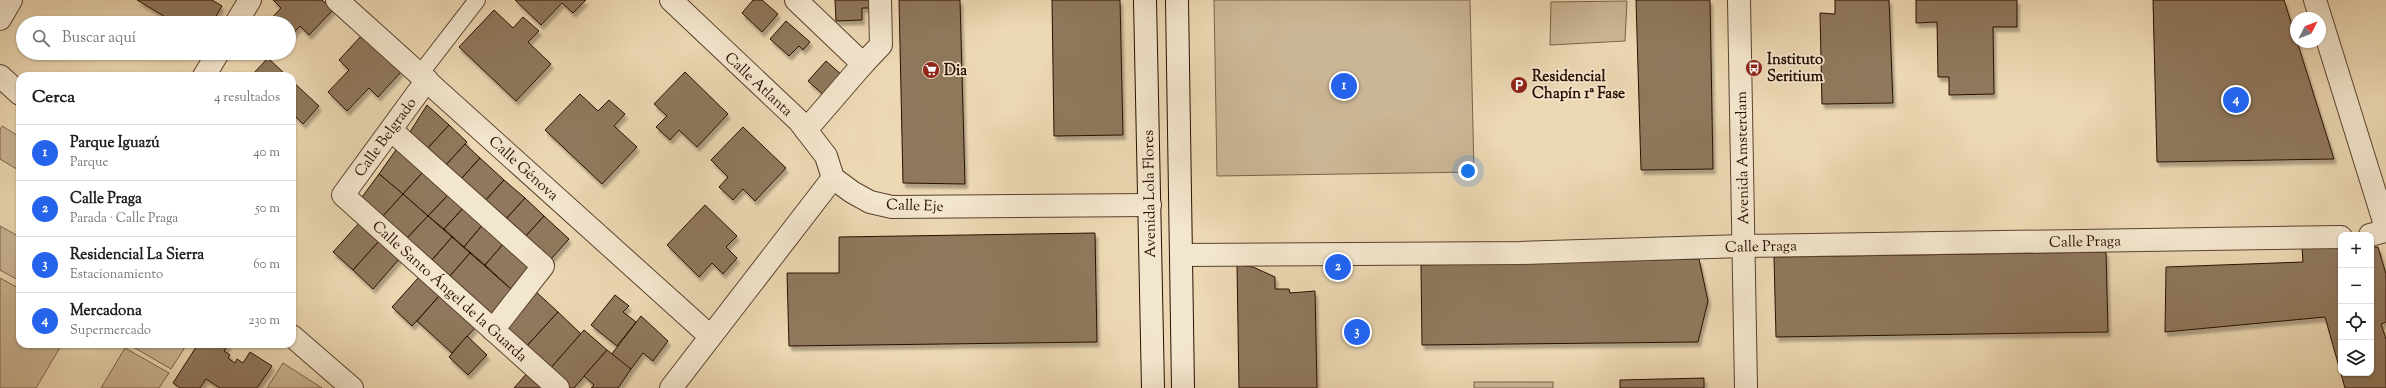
<!DOCTYPE html>
<html lang="es">
<meta charset="utf-8">
<style>
body{margin:0;font-family:"Sorts Mill Goudy",serif;background:#f6f6f6;color:#202124}
.controls{position:absolute;right:12px;bottom:12px;display:grid;overflow:hidden;border-radius:8px;box-shadow:0 1px 3px #0004}
.controls button{width:36px;height:36px;display:grid;place-items:center;padding:0;border:0;border-bottom:1px solid #e0e0e0;background:#fff;color:#202124;font:20px sans-serif}
.compass{position:absolute;left:2290px;top:12px;width:36px;height:36px;border-radius:50%;background:#fff;box-shadow:0 1px 3px #0004;rotate:48deg}
.you{position:absolute;left:1468px;top:171px;width:14px;height:14px;margin:-10px;border:3px solid #fff;border-radius:50%;background:#1a73e8;box-shadow:0 0 0 6px #1a73e833}
.badge{display:grid;place-items:center;width:26px;height:26px;border-radius:50%;background:#2563eb;color:#fff;font-size:13px;font-weight:700}
.pin{position:absolute;translate:-50% -50%;border:2px solid #fff;box-shadow:0 1px 4px #0006}
.list{margin:0;padding:0;list-style:none}
h2{display:flex;justify-content:space-between;align-items:center;height:52px;margin:0;padding:0 16px;font-size:17px}
h2 small{font-size:13px;font-weight:400;color:#757577}
.list li{display:grid;grid-template-columns:26px 1fr auto;gap:12px;align-items:center;box-sizing:border-box;height:56px;padding:0 16px;border-top:1px solid #e0e0e0}
.list b{display:block;font-size:15px;white-space:nowrap}
.list p{margin:0;font-size:13px;white-space:nowrap;color:#757577}
.list em{font-size:13px;font-style:normal;color:#757577}
.icon{flex:none;width:22px;height:22px;fill:none;stroke:currentColor;stroke-width:2;stroke-linecap:round;stroke-linejoin:round}
.map{position:relative;flex:none;width:2386px;height:388px;overflow:hidden}
.search{position:absolute;background:#fff;box-shadow:0 1px 3px #0004;left:16px;top:16px;width:280px;height:44px;display:flex;align-items:center;gap:10px;box-sizing:border-box;padding:0 14px;border-radius:22px;color:#757577;font-size:15px}
.panel{position:absolute;background:#fff;box-shadow:0 1px 3px #0004;left:16px;top:72px;width:280px;height:276px;border-radius:12px}
.map>svg:first-child{display:block}
.green{fill:#cbb695;stroke:#7a624a}
.building{fill:#8f785d;stroke:#2a0f00;filter:url(#shadow)}
.lines{fill:none;stroke-linecap:round;stroke-linejoin:round}
.pedestrian-casing{stroke:#5a412d;stroke-width:18}
.minor-casing{stroke:#5a412d;stroke-width:24}
.tertiary-casing{stroke:#5a412d;stroke-width:24}
.secondary-casing{stroke:#2a0f00;stroke-width:24}
.pedestrian{stroke:#f3e6ce;stroke-width:16}
.minor{stroke:#f3e6ce;stroke-width:22}
.tertiary{stroke:#f3e6ce;stroke-width:22}
.secondary{stroke:#f3e6ce;stroke-width:22}
.labels{text-anchor:middle;stroke-width:3.5;stroke-linejoin:round;paint-order:stroke}
.poi-label{font-size:15px;font-weight:bold;fill:#2a0f00;stroke:#f3e6ce;text-anchor:start}
.street-label{font-size:15px;fill:#2a0f00;stroke:#f3e6ce}
</style>
<div class="map">
<svg width="2386" height="388" viewBox="0 0 2386 388">
<defs>
<filter id="shadow"><feDropShadow dx="2.5" dy="4.5" stdDeviation="1" flood-color="#0004"/></filter>
</defs>
<rect width="100%" height="100%" fill="#ecd8b3"/>
<filter id="stains"><feTurbulence type="fractalNoise" baseFrequency=".005" numOctaves="4"/><feColorMatrix values="0 0 0 0 .2 0 0 0 0 .09 0 0 0 0 .02 0 0 0 .5 -.17"/></filter>
<radialGradient id="worn" r=".72"><stop offset=".6" stop-color="#630" stop-opacity="0"/><stop offset="1" stop-color="#630" stop-opacity=".3"/></radialGradient>
<g class="green">
<path d="M1214,0H1470L1474,172L1217,176Z"/>
<path d="M1627,1L1625,41L1550,45L1551,2Z"/>
<path d="M2,126L20,137V171L0,159V130Z"/>
<path d="M0,226L20,237V281L0,270Z"/>
<path d="M0,278L20,289V344H62L36,388H0Z"/>
<path d="M128,344H187L171,369Z"/>
<path d="M125,348L169,373L159,388H101Z"/>
<path d="M283,363L322,388H267Z"/>
<rect x="1474" y="382" width="79" height="6"/>
</g>
<g class="building">
<path d="M137,0H212L222,6L212,23H164L167,18Z"/>
<path d="M273,0H322L333,10L309,35L300,26L289,38V23H267L281,8Z"/>
<path d="M515,0H586L573,13L562,3L541,25Z"/>
<path d="M753,0H762L778,14L762,32L742,13Z"/>
<path d="M835,0H869L870,8H862V20L836,21Z"/>
<path d="M899,0H960L965,184L903,183Z"/>
<path d="M1052,0H1120L1123,135L1054,136Z"/>
<path d="M1636,0H1710L1713,169L1641,170Z"/>
<path d="M1835,0H1889L1893,103L1822,104L1820,13L1835,14Z"/>
<path d="M1916,0H2017V27H1993L1994,94L1949,95V77H1938L1937,22L1916,23Z"/>
<path d="M2153,0H2284L2334,159L2157,162Z"/>
<path d="M494,10L513,28L523,17L539,31L528,42L551,64L516,101L459,47Z"/>
<path d="M786,21L810,42L803,50L799,46L789,56L770,39Z"/>
<path d="M362,35L401,72L378,97L369,88L347,111L328,92L349,70L339,60Z"/>
<path d="M268,58L287,76L252,75Z"/>
<path d="M826,61L843,76L825,96L808,81Z"/>
<path d="M685,72L728,114L697,147L679,130L670,140L656,127L667,116L654,104Z"/>
<path d="M292,81L319,106L303,124L293,114L292,116Z"/>
<path d="M580,94L598,111L609,100L625,114L614,126L637,147L602,184L545,130Z"/>
<path d="M427,105L449,125L428,148L410,132Z"/>
<path d="M449,125L467,142L446,165L428,148Z"/>
<path d="M743,127L786,168L755,201L743,189L733,200L719,187L728,177L711,160Z"/>
<path d="M465,144L480,158L461,179L446,165Z"/>
<path d="M398,147L424,171L403,194L379,174Z"/>
<path d="M480,158L504,180L485,201L461,179Z"/>
<path d="M424,171L450,193L428,216L403,194Z"/>
<path d="M379,174L403,194L383,216L362,197Z"/>
<path d="M504,180L525,198L506,219L485,201Z"/>
<path d="M450,193L465,206L444,229L428,216Z"/>
<path d="M403,194L428,216L407,238L383,216Z"/>
<path d="M525,198L544,216L525,237L506,219Z"/>
<path d="M705,205L737,236L726,247L737,258L723,274L712,263L699,277L667,245Z"/>
<path d="M465,206L484,223L464,247L444,229Z"/>
<path d="M428,216L452,237L432,260L407,238Z"/>
<path d="M544,216L569,239L550,260L525,237Z"/>
<path d="M360,222L380,240L353,270L333,252Z"/>
<path d="M484,223L505,242L485,265L464,247Z"/>
<path d="M1095,233L1097,342L789,346L787,273H839V237Z"/>
<path d="M452,237L470,253L450,276L432,260Z"/>
<path d="M380,240L400,258L373,289L353,270Z"/>
<path d="M505,242L529,265L512,290L485,265Z"/>
<path d="M2371,247H2378L2386,274V322L2381,324L2386,339V388H2345L2325,317L2165,332L2166,267L2303,262L2302,248H2341V373H2371Z"/>
<path d="M2106,252L2108,332L1776,337L1774,257Z"/>
<path d="M470,253L512,290L493,315L450,276Z"/>
<path d="M1699,259L1708,301L1698,342L1422,345L1421,265Z"/>
<path d="M1237,265L1253,267L1275,277V289H1289L1290,293L1315,291L1317,388H1239Z"/>
<path d="M419,277L440,295L412,326L392,307Z"/>
<path d="M534,290L558,312L525,348L504,329Z"/>
<path d="M440,295L475,328L452,353L417,321Z"/>
<path d="M615,295L629,306L623,312L636,322L617,346L591,325Z"/>
<path d="M558,312L581,334L549,370L525,348Z"/>
<path d="M641,316L668,341L653,361L643,353L631,369L611,355Z"/>
<path d="M584,330L607,350L574,388H570L549,370Z"/>
<path d="M467,336L487,355L468,375L449,357Z"/>
<path d="M198,344H229L224,351L230,355L228,358L235,363L237,359L243,363L250,352L272,366L257,388H220L206,379L200,388H180L173,383Z"/>
<path d="M607,350L631,369L618,388H591L594,385L584,376Z"/>
<path d="M528,372L546,388H514Z"/>
<path d="M1704,378V388H1620V380Z"/>
</g>
<g class="lines">
<g class="pedestrian-casing">
<path id="pedestrian" d="M420,74L477,0"/>
</g>
<g class="minor-casing">
<g id="minor">
<path d="M337,0L710,336"/>
<path d="M796,0L863,64L881,45L880,0"/>
<path d="M1739,0L1746,388"/>
<path d="M0,19L11,0"/>
<path d="M236,23L250,0"/>
<path d="M0,76L20,94"/>
<path d="M204,76L218,53"/>
<path d="M427,80L343,195L558,388"/>
<path d="M391,130L543,266L493,330"/>
<path d="M806,130L863,64"/>
<path d="M2370,235L2386,231"/>
<path d="M1181,255L1520,253L1743,246L2341,237"/>
<path d="M292,336L352,388"/>
<path d="M671,388L833,178"/>
</g>
</g>
<g class="tertiary-casing">
<g id="tertiary">
<path d="M671,0L799,121L826,156L833,178L852,192L870,202L892,207L1150,205"/>
<path d="M2315,0L2386,228"/>
</g>
</g>
<g class="secondary-casing">
<g id="secondary">
<path d="M1145,0L1153,388"/>
<path d="M1177,0L1183,388"/>
</g>
</g>
<use href="#pedestrian" class="pedestrian"/>
<use href="#minor" class="minor"/>
<use href="#tertiary" class="tertiary"/>
<use href="#secondary" class="secondary"/>
</g>
<defs>
<g id="bus-disc" transform="scale(0.9)"><circle r="9.5" fill="#8f2418" stroke="#f3e6ce"/><path d="M-5-6H5V4H4V6H2V4H-2V6H-4V4H-5ZM-3.5-4V0h7V-4ZM-3.5 1.2v1.5H-2V1.2ZM2 1.2v1.5H3.5V1.2Z" fill="#fff"/></g>
<g id="supermarket-disc" transform="scale(0.9)"><circle r="9.5" fill="#8f2418" stroke="#f3e6ce"/><path d="M-6-5.5h2.5l.6 2H6L4.5 2H-2.5L-4.4-4H-6ZM-1.5 3.2a1.3 1.3 0 1 0 .1 0ZM3 3.2a1.3 1.3 0 1 0 .1 0Z" fill="#fff"/></g>
<g id="parking-disc" transform="scale(0.9)"><circle r="9.5" fill="#8f2418" stroke="#f3e6ce"/><path d="M-3.5-5.5H1a3.5 3.5 0 0 1 0 7H-1V5.5H-3.5ZM-1-3.4V-.6H.8a1.4 1.4 0 0 0 0-2.8Z" fill="#fff"/></g>
</defs>
<g fill-rule="evenodd">
<use href="#bus-disc" x="1754" y="68"/>
<use href="#supermarket-disc" x="931" y="70"/>
<use href="#parking-disc" x="1519" y="85"/>
</g>
<g class="labels">
<g class="poi-label">
<text x="1767" y="64">Instituto<tspan x="1767" dy="17">Seritium</tspan></text>
<text x="944" y="75">Dia</text>
<text x="1532" y="81">Residencial<tspan x="1532" dy="17">Chapín 1ª Fase</tspan></text>
</g>
<g class="street-label">
<text transform="translate(759 84) rotate(43)" y="5">Calle Atlanta</text>
<text transform="translate(385 137) rotate(-54)" y="5">Calle Belgrado</text>
<text transform="translate(1742 158) rotate(-91)" y="5">Avenida Amsterdam</text>
<text transform="translate(524 168) rotate(42)" y="5">Calle Génova</text>
<text transform="translate(1149 194) rotate(-91)" y="5">Avenida Lola Flores</text>
<text transform="translate(915 205) rotate(2)" y="5">Calle Eje</text>
<text transform="translate(2085 241) rotate(-1)" y="5">Calle Praga</text>
<text transform="translate(1761 246) rotate(-1)" y="5">Calle Praga</text>
<text transform="translate(450 291) rotate(42)" y="5">Calle Santo Ángel de la Guarda</text>
</g>
</g>
<rect width="100%" height="100%" filter="url(#stains)"/>
<rect width="100%" height="100%" fill="url(#worn)"/>
</svg>
<div class="controls">
<button>+</button>
<button>−</button>
<button><svg class="icon" aria-label="locate" viewBox="0 0 24 24"><circle cx="12" cy="12" r="6"/><path d="M12 2v4M12 18v4M2 12h4M18 12h4"/></svg></button>
<button><svg class="icon" aria-label="layers" viewBox="0 0 24 24"><path d="M12 4l9 5-9 5-9-5zM3 14l9 5 9-5"/></svg></button>
</div>
<svg class="compass" viewBox="-18 -18 36 36"><path d="M0-13l5 13h-10z" fill="#e53935"/><path d="M0 13l5-13h-10z" fill="#757577"/></svg>
<div class="you"></div>
<div class="pin badge" style="left:1344px;top:86px">1</div>
<div class="pin badge" style="left:1338px;top:267px">2</div>
<div class="pin badge" style="left:1357px;top:332px">3</div>
<div class="pin badge" style="left:2236px;top:100px">4</div>
<div class="search"><svg class="icon" aria-label="search" viewBox="0 0 24 24"><circle cx="10" cy="10" r="6"/><path d="M15 15l6 6"/></svg>Buscar aquí</div>
<section class="panel">
<h2>Cerca<small>4 resultados</small></h2>
<ul class="list">
<li><span class="badge">1</span><div><b>Parque Iguazú</b><p>Parque</p></div><em>40 m</em></li>
<li><span class="badge">2</span><div><b>Calle Praga</b><p>Parada · Calle Praga</p></div><em>50 m</em></li>
<li><span class="badge">3</span><div><b>Residencial La Sierra</b><p>Estacionamiento</p></div><em>60 m</em></li>
<li><span class="badge">4</span><div><b>Mercadona</b><p>Supermercado</p></div><em>230 m</em></li>
</ul>
</section>
</div>
